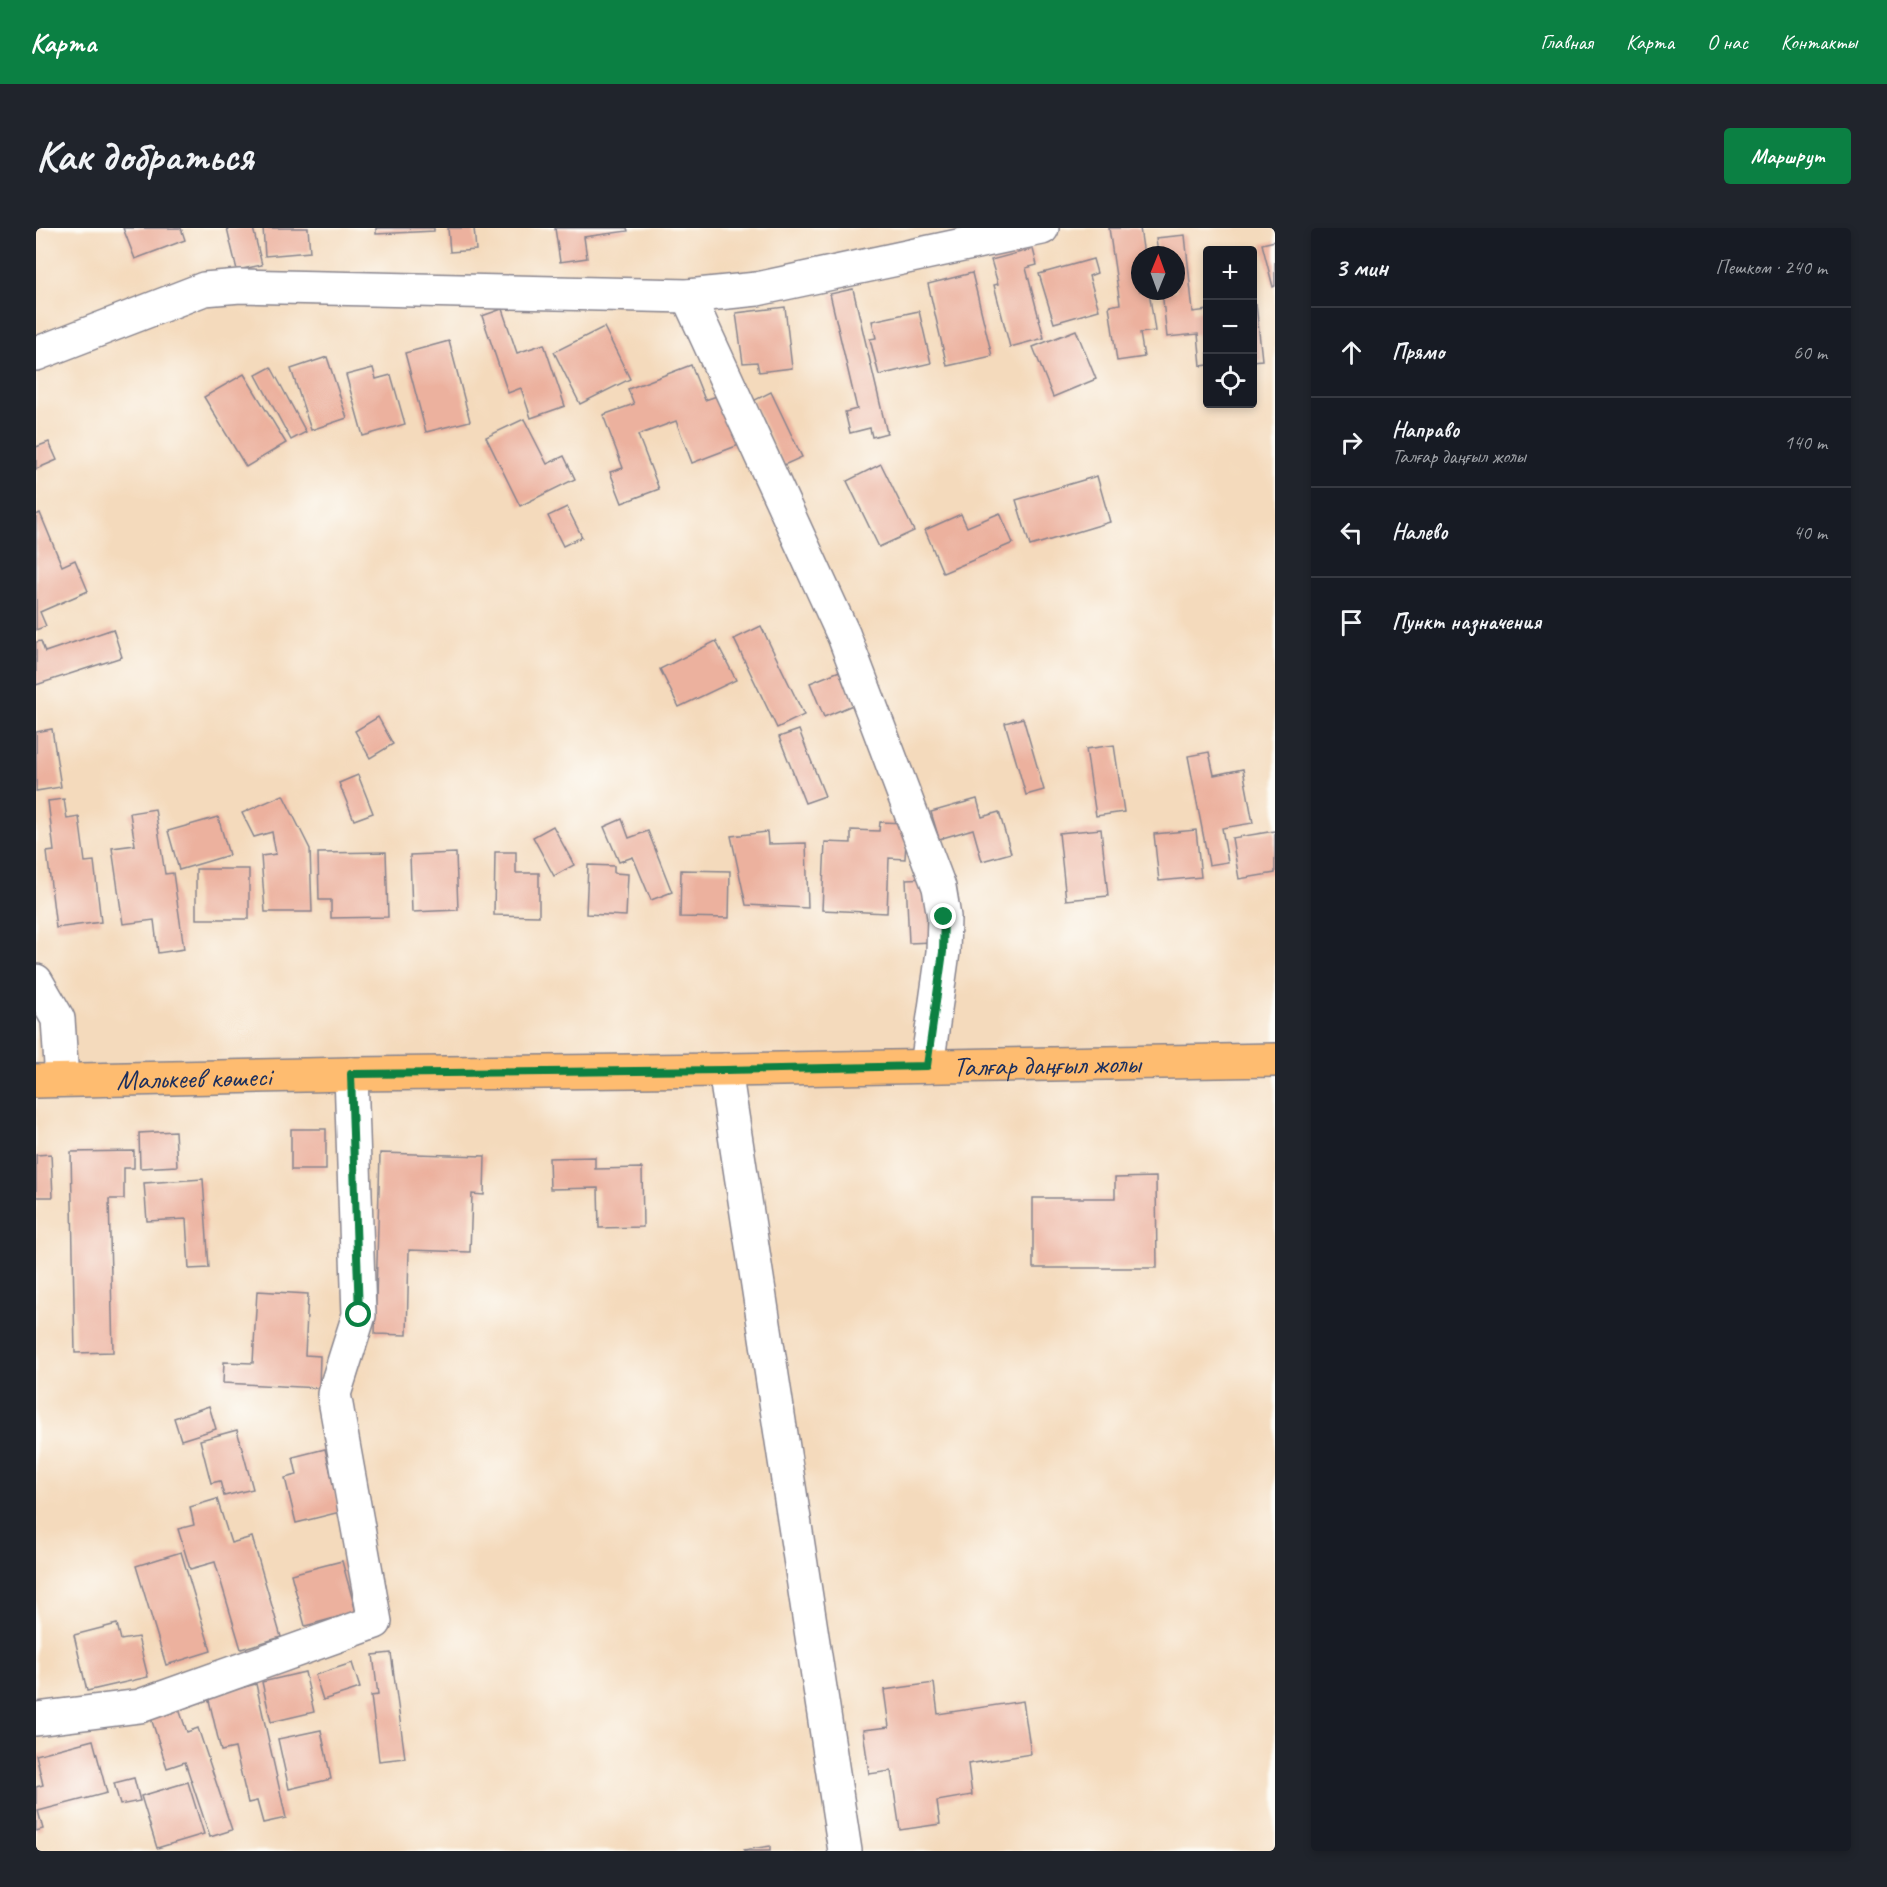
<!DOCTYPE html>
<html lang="ru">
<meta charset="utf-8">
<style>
body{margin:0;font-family:Caveat,sans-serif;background:#20242c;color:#f1f3f6}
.controls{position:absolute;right:18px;top:18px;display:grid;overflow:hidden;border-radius:6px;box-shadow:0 3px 9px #0003}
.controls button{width:54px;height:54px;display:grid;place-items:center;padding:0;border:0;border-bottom:2px solid #363941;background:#171b24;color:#f1f3f6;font:30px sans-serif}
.compass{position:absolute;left:1095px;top:18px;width:54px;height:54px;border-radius:50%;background:#171b24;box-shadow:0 3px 9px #0003;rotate:1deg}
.stop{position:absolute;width:18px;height:18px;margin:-14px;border:4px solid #0b8043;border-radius:50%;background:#fff}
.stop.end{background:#0b8043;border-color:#fff;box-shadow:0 2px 6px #0008}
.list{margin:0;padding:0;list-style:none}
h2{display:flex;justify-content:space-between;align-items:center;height:78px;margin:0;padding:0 24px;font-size:26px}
h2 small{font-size:20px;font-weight:400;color:#9ea1a6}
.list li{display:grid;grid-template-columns:39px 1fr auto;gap:18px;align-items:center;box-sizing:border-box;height:90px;padding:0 24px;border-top:2px solid #363941}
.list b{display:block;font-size:22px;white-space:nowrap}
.list p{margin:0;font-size:20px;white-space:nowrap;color:#9ea1a6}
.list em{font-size:20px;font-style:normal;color:#9ea1a6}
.icon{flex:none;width:33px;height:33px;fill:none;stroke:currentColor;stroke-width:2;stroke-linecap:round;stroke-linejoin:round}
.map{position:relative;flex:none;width:1239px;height:1623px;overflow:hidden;border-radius:6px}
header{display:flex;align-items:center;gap:36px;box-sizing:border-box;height:84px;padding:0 30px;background:#0b8043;color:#fff}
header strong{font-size:28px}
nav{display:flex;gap:33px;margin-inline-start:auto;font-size:21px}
.intro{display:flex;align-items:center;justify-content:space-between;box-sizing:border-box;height:144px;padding:0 36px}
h1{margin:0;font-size:42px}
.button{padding:15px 27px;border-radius:6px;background:#0b8043;color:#fff;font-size:21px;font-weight:700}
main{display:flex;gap:36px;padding:0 36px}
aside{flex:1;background:#171b24;border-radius:6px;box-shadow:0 3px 9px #0003}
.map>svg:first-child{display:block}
.building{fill:#ecb19e}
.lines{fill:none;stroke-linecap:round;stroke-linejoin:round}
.minor-casing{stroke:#88848d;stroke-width:36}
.major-casing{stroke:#88848d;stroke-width:36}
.minor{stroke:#fff;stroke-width:33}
.major{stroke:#febc70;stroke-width:33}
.route{stroke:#0b8043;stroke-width:8}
.labels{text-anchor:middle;stroke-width:4.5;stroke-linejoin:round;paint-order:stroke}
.street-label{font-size:28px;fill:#1b2f5e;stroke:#fdfcf7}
</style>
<header>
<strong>Карта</strong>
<nav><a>Главная</a><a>Карта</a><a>О нас</a><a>Контакты</a></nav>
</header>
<div class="intro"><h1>Как добраться</h1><a class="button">Маршрут</a></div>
<main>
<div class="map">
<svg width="1239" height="1623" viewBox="0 0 1239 1623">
<rect width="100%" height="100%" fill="#fdfcf7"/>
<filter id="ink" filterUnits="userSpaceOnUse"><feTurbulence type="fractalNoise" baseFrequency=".0167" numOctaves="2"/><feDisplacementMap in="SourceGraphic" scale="12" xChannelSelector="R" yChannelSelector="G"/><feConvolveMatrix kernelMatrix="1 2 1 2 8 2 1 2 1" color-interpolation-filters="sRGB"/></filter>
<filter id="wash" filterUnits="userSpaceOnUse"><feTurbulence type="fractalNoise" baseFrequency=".008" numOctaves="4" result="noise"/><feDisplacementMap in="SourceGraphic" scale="24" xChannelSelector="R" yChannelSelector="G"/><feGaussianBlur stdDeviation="1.35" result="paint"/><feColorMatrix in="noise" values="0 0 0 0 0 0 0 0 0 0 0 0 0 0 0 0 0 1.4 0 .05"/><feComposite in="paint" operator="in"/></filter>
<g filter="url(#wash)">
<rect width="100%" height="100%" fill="#f4dabc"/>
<g id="blocks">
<g class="building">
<path d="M87,0H145L149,12L99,31Z"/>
<path d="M191,0H217L226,37L201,42Z"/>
<path d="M227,0H272L274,24L229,28Z"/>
<path d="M340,0H398V3L340,6Z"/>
<path d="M412,0H438L440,22L414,24Z"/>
<path d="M519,0H591L592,3L548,9L551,30L524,34Z"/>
<path d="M1073,0H1104L1108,27H1104V63H1113L1119,103L1104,105L1108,129L1081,133L1073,78L1084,76Z"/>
<path d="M1149,7L1157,84L1172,82V137L1165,138L1162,106L1131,109L1126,63H1140V27H1122L1120,10Z"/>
<path d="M1239,13V58L1237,59L1226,16Z"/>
<path d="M997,21L1001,37L990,40L1008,110L974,119L958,57L962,56L955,32Z"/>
<path d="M1057,31L1061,45L1053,48L1063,82L1018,95L1003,46Z"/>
<path d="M936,45L956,128L911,138L892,56Z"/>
<path d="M817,61L851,205L836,209L834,200L814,205L809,184L821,181L794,66Z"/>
<path d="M1220,76L1226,132L1216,133V77Z"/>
<path d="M749,79L756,140L723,144L721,134L707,135L700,85Z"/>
<path d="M466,81L481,125L508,116L529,178L495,190L485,160L472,165L446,88Z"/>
<path d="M883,83L895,135L843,147L834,111L840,110L836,93Z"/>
<path d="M568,99L594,151L544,176L518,124Z"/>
<path d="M1040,102L1060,151L1017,169L997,119Z"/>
<path d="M413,113L434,193L390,204L369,125Z"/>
<path d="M291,129L311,190L275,202L255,141Z"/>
<path d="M655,137L669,172L684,167L703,217L656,235L640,193L602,207L623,261L586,275L574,244L587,240L567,187L598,176L592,161Z"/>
<path d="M235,139L270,204L255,212L220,147Z"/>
<path d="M337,140L340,151L355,147L369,196L327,208L310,147Z"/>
<path d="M208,146L250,215L210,239L168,169Z"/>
<path d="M735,164L766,229L748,237L717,173Z"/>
<path d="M488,191L511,236L528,228L539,251L484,278L450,209Z"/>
<path d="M13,214L21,232L0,241V219Z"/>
<path d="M845,236L878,303L843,319L811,253Z"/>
<path d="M1061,248L1074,294L994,318L980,272Z"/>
<path d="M531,279L546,309L527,318L512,288Z"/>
<path d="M4,285L26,338L39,332L52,363L4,384L10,398L0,402V287Z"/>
<path d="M964,285L977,315L907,345L889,302L925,286L931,299Z"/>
<path d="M725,398L768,487L741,500L698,411Z"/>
<path d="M77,401L86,429L0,457V414L5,413L9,424Z"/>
<path d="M680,413L700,452L643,479L624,441Z"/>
<path d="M806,442L819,476L788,489L774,455Z"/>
<path d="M342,489L357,516L334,530L319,503Z"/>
<path d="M987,490L1008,562L990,567L969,495Z"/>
<path d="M16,501L25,559L0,563V504Z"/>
<path d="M763,502L789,568L769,575L743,509Z"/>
<path d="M1078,517L1088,584L1060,588L1050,521Z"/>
<path d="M1173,524L1178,547L1207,541L1217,595L1186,600L1192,634L1173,637L1152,528Z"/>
<path d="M322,547L337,585L318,592L303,555Z"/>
<path d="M247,567L274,621L276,684H229L225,628L240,626L236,604L218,609L206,585Z"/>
<path d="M28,571L31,591L43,589L49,634L58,633L65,694L20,700L11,624L18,623L12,573Z"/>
<path d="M941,571L946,589L963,584L975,625L946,633L937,601L903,611L895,584Z"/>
<path d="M119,581L129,646L137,645L148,721L122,725L118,692L87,696L76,620L99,617L94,585Z"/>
<path d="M182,589L193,627L143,642L132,603Z"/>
<path d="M586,591L593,610L612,603L636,664L615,672L597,629L583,634L568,599Z"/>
<path d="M844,594L871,595L869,631L853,630L851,685L786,682L789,614L815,615V602L843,603Z"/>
<path d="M517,598L538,637L518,648L497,609Z"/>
<path d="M1065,601L1072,668L1030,672L1023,605Z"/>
<path d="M1160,602L1165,649L1123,653L1118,606Z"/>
<path d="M1239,603V645L1203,651L1196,610Z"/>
<path d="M731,604L732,616L770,615L772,680L710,677L695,608Z"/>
<path d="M350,624L352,689L295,690V672H283L282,625Z"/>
<path d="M459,624H480V645H503V688L458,687Z"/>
<path d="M420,625L422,682L376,684L374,627Z"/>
<path d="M552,637L578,638V645L592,646L590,688L550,686Z"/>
<rect x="160" y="641" width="53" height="50"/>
<path d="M645,642L694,643L693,690L644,689Z"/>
<path d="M893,650L896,714L873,715L870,651Z"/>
<rect x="255" y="901" width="35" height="41"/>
<path d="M139,903L141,938L104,940L103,905Z"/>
<path d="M98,923V940H88V971H73L77,1124L39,1125L35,924Z"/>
<path d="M344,925L449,928L448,967L436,966L434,1024L373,1022L371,1107L339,1106Z"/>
<path d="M15,926L17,969H0V927Z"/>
<path d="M559,929V941L606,940L607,999L563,1000L562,960L514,961L513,930Z"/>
<path d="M1120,949L1121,1040H997V970H1079V950Z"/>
<path d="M167,951L173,1040L153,1041L150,991L111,993L108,955Z"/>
<path d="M221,1063L272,1066L269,1127L284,1128L283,1160L187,1155L188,1134L217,1135Z"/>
<path d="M173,1178L180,1201L145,1212L138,1190Z"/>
<path d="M201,1202L217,1261L188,1268L184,1253L175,1255L164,1212Z"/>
<path d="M289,1221L304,1284L260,1295L249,1250L261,1247L257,1229Z"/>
<path d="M181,1271L195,1315L216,1309L245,1409L205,1421L179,1334L154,1341L142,1301L158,1297L154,1279Z"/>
<path d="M145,1324L175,1423L130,1437L100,1338Z"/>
<path d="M306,1333L320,1384L269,1398L255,1346Z"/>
<path d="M81,1396L85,1412L102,1409L112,1449L51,1463L38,1407Z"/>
<path d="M355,1425L369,1530L343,1533L335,1468L342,1467L337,1427Z"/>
<path d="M316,1435L324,1460L287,1472L279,1447Z"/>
<path d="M269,1444L278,1484L235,1494L226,1454Z"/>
<path d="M898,1455L902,1486L987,1473L995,1526L932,1536L936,1567L901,1573L904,1596L864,1602L855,1543L833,1546L827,1502L853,1499L848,1462Z"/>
<path d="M220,1456L250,1590L227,1595L221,1573L212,1575L199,1520L185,1523L172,1468Z"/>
<path d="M142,1478L151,1504L162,1500L196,1602L174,1609L149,1534L131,1540L114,1487Z"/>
<path d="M285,1502L295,1551L253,1561L242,1511Z"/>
<path d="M57,1512L71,1565L2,1583L7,1601L0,1603V1559L7,1557L0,1527Z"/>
<path d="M98,1550L104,1573L84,1577L78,1555Z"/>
<path d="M152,1554L168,1606L121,1620L105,1568Z"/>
<path d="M734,1618V1623H708V1622Z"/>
</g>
</g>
</g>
<g filter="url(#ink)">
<use href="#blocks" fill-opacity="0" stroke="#88848d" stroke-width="1.5"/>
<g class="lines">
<g class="minor-casing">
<g id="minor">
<path d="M652,68L808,408L903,659L908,689L907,724L891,838"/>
<path d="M0,126L168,61L204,58L652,68L721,61L1006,0"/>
<path d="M0,753L22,791L26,852"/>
<path d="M689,842L809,1623"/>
<path d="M0,1491L104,1478L339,1394L298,1166L323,1087L315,846"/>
</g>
</g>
<g class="major-casing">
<g id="major">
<path id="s1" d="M0,853L315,846L689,842L1239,832"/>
</g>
</g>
<use href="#minor" class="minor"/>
<use href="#major" class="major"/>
</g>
</g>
<g class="lines" filter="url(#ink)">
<path class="route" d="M323,1087L315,846L689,842L891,838L907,724L908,689"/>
</g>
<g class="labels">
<g class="street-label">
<text dy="10" stroke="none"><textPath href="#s1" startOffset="1011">Талғар даңғыл жолы</textPath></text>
<text dy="10" stroke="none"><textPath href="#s1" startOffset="158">Малькеев көшесі</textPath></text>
</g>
</g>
</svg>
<div class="controls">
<button>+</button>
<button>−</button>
<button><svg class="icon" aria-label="locate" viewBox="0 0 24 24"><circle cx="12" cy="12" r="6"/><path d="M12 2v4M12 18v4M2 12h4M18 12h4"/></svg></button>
</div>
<svg class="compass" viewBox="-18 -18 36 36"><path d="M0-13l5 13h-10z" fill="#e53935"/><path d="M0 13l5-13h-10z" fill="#9ea1a6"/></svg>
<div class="stop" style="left:323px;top:1087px"></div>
<div class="stop end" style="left:908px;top:689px"></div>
</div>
<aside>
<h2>3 мин<small>Пешком · 240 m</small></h2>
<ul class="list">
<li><svg class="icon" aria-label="ahead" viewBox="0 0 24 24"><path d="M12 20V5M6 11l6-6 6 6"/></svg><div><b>Прямо</b></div><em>60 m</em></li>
<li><svg class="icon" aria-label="right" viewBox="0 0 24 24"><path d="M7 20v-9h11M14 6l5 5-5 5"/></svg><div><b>Направо</b><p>Талғар даңғыл жолы</p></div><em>140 m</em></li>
<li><svg class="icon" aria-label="left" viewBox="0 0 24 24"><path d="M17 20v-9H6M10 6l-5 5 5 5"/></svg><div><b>Налево</b></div><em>40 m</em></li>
<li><svg class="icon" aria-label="arrive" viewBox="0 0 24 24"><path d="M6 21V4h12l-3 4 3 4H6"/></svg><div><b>Пункт назначения</b></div></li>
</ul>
</aside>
</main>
